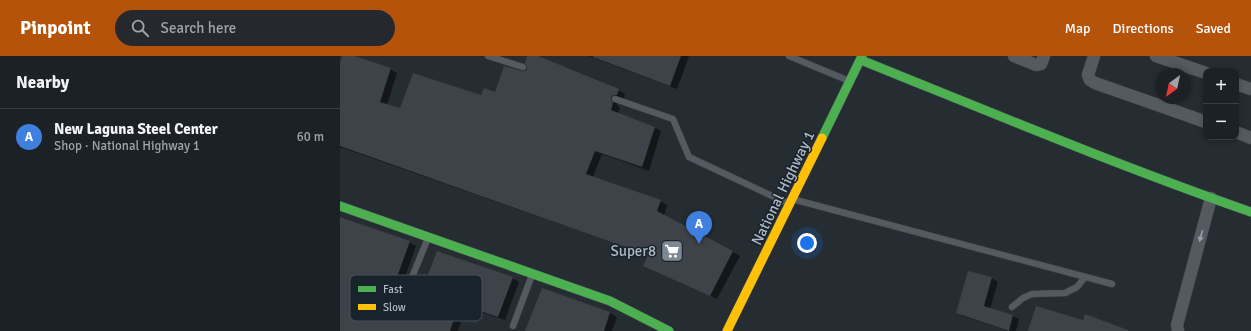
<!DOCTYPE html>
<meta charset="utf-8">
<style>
body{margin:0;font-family:Signika,sans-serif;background:#25292e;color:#f1f3f6}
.controls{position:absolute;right:12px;top:12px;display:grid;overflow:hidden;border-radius:8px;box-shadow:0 2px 6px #0003}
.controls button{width:36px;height:36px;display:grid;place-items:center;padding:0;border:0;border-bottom:1px solid #3a3e43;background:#1c2126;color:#f1f3f6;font:20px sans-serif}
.compass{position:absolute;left:815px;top:12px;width:36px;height:36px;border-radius:50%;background:#1c2126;box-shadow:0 2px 6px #0003;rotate:213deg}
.you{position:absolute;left:467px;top:187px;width:14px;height:14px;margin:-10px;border:3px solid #fff;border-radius:50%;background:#1a73e8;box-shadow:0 0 0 6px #1a73e833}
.badge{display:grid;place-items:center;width:26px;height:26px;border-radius:50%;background:#b45309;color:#fff;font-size:13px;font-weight:700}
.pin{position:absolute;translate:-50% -33px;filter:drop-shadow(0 1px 2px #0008)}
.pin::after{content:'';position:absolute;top:21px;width:14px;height:12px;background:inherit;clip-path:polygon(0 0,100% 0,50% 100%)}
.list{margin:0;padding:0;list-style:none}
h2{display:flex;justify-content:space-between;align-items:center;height:52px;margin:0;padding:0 16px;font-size:17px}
h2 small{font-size:13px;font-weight:400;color:#a0a3a7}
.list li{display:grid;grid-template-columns:26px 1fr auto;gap:12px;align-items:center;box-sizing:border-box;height:56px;padding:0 16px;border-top:1px solid #3a3e43}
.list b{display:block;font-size:15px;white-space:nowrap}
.list p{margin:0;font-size:13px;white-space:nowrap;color:#a0a3a7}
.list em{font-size:13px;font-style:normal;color:#a0a3a7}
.icon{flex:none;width:22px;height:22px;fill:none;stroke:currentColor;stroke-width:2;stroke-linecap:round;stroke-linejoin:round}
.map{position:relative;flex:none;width:911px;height:275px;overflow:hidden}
header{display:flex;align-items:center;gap:24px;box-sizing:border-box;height:56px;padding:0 20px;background:#b45309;color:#fff}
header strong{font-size:19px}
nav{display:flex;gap:22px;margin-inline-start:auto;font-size:14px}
.search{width:280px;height:36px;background:#25292e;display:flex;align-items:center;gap:10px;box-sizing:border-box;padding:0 14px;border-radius:22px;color:#a0a3a7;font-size:15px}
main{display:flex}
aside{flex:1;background:#1c2126}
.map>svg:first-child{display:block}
.shadow{fill:#0007}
.building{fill:#3d4348}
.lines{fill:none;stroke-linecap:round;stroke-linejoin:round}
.lane-casing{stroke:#43484d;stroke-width:7}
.street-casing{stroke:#43484d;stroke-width:13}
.fast-casing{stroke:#43484d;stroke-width:10}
.slow-casing{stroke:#43484d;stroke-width:10}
.lane{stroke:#545a60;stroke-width:6}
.street{stroke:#545a60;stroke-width:12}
.fast{stroke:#4caf50;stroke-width:9}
.slow{stroke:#ffc107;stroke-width:9}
.oneway{fill:#97a1ac}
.labels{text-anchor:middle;stroke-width:3;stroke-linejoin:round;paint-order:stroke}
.street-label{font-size:15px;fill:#adb9c5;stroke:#19232c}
.poi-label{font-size:15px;fill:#adb9c5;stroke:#19232c;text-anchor:end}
.key{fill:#19232c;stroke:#45505a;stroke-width:1}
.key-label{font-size:11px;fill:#adb9c5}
</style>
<header>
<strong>Pinpoint</strong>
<div class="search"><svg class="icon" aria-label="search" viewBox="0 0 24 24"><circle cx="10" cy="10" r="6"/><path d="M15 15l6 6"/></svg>Search here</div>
<nav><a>Map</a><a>Directions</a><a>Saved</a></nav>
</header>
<main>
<aside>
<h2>Nearby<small></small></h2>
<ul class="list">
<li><span class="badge" style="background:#3f7fe0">A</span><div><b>New Laguna Steel Center</b><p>Shop · National Highway 1</p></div><em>60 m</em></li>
</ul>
</aside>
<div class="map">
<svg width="911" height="275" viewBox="0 0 911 275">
<rect width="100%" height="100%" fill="#252c32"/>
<g class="shadow">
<path d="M3,0H12L50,13L57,17L47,49L60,54L156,37L182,16L186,15L188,0H196L278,34L285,38L284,42H281L278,45L277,49L280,52L278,58L314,71L321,75L309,115L262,98L253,121L320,145L327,149L324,160L400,200L377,243L304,210L309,199L0,91V8Z"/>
<path d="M249,0H349L337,33Z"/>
<path d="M0,161L69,186L76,190L58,241L78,248L172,222L179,226L165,264L126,251L118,275H0Z"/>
<path d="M629,216L652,222L658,226L650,253L673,260L679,263L676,275H668L623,260L617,257Z"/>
<path d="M202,233L270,257L277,261L272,275H186Z"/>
</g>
<g class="building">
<path d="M2,0H15L51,12L40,46L60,52L73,17L141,39L144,32L155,36L164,10L182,15H186L187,10L185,7L187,0H198L279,33L277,39H274L271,41V44L273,47L271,54L315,71L302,111L255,95L246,118L321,144L317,155L393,195L370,240L303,210L308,199L0,90V6Z"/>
<path d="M253,0H341L330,30L253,1Z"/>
<path d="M0,161L70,185L51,238L77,247L97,195L173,221L158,261L119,248L110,275H0Z"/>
<path d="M628,215L652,221L644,250L673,259L669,275L616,257Z"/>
<path d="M202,232L270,256L264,275H185Z"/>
<path d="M696,250L743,264L745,258L788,274V275H688Z"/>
</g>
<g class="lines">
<g class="lane-casing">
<g id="lane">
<path d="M148,0L183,11"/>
<path d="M449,0L507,24"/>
<path d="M275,43L333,63L349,101L447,147"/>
<path d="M456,144L772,228"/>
<path d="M68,231L88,182"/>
<path d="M672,251L683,242L692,238L725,237L737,231L745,221"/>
<path d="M173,270L192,219"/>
</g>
</g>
<g class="street-casing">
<g id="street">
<path d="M674,0L696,9L701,8L704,0"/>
<path d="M754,0L748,19L750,24L755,27L866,66"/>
<path d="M816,0L866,17"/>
<path d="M896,28L911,33"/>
<path d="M896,76L911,82"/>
<path d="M838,275L837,269L871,142"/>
</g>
</g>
<g class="fast-casing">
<g id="fast">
<path d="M521,4C650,56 779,110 911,156"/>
<path d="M482,82L522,0"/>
<path d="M0,150L270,245L329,275"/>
</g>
</g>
<g class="slow-casing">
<path id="slow" d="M387,275L482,82"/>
</g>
<use href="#lane" class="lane"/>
<use href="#street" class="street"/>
<use href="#fast" class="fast"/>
<use href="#slow" class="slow"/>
</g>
<defs><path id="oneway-solid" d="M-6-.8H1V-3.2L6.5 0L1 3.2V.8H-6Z"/></defs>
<use class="oneway" href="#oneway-solid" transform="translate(861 180) rotate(105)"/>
<defs>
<g id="supermarket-square" transform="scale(1.15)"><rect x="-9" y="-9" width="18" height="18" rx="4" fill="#7d8892" stroke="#19232c"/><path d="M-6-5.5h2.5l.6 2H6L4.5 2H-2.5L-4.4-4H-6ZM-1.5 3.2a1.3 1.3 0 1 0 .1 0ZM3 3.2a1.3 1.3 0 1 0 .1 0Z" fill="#fff"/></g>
</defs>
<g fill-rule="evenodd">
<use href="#supermarket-square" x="332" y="195"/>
</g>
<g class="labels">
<g class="street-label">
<text transform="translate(443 132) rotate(-64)" y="5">National Highway 1</text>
</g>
<g class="poi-label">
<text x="316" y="200">Super8</text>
</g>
</g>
<rect x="10" y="219" width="132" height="46" rx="6" class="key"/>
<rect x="18" y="230" width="18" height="6" fill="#4caf50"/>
<rect x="18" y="248" width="18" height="6" fill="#ffc107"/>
<g class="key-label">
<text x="43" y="237">Fast</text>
<text x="43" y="255">Slow</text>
</g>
</svg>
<div class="controls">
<button>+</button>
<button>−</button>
</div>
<svg class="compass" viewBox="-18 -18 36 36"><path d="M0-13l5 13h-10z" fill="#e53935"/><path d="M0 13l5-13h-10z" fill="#a0a3a7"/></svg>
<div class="you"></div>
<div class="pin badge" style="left:359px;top:188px;background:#3f7fe0">A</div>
</div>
</main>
